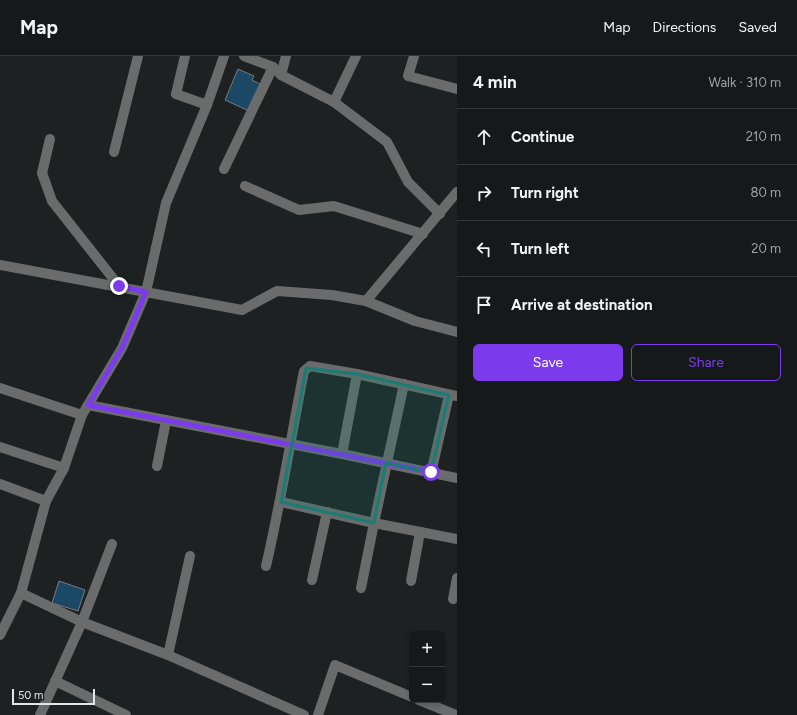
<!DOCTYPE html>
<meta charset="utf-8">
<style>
body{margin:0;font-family:Figtree,sans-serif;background:#232627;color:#f1f3f6}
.controls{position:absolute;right:12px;bottom:12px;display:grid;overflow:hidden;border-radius:6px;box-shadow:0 2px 6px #0003}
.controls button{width:36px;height:36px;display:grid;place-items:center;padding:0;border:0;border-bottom:1px solid #353839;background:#16191a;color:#f1f3f6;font:20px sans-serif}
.scale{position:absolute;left:12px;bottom:10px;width:83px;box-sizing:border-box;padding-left:4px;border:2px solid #e3e6e6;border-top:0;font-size:11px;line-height:14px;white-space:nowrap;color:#e3e6e6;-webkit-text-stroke:3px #1d2122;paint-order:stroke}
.stop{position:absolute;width:12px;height:12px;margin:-9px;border:3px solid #7c3aed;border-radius:50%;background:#fff}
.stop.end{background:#7c3aed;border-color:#fff;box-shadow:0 1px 4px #0008}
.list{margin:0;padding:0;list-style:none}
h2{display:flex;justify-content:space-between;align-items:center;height:52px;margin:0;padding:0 16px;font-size:17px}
h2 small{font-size:13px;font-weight:400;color:#9ea0a2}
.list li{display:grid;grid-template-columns:26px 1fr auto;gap:12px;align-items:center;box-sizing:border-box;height:56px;padding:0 16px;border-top:1px solid #353839}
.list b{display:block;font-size:15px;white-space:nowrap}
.list em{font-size:13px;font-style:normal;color:#9ea0a2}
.actions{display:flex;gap:8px;padding:12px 16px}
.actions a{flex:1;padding:9px 0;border:1px solid #7c3aed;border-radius:6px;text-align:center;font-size:14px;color:#7c3aed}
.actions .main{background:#7c3aed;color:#fff}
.icon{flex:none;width:22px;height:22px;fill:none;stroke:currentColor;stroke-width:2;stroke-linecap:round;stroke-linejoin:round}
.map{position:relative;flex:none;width:457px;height:659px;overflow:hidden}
header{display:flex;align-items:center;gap:24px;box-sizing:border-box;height:56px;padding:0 20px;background:#16191a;border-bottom:1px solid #353839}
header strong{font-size:19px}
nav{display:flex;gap:22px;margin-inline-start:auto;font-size:14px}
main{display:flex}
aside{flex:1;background:#16191a}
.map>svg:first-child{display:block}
.building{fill:#1b4965;stroke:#777a7d}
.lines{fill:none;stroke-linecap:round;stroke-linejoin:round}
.minor{stroke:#6a6c6b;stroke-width:10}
.route{stroke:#7c3aed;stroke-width:5}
.marked{fill:#1a7c74;fill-opacity:0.2;stroke:#1a7c74;stroke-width:3;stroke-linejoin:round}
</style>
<header>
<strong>Map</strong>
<nav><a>Map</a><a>Directions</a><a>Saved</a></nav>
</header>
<main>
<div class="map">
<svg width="457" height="659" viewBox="0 0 457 659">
<rect width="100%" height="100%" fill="#1d2122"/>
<g class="building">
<path d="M238,13L254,20L252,24L260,28L249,55L225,44Z"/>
<path d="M59,525L85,534L78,555L52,547Z"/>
</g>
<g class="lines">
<g class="minor">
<path d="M185,0L176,38L207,49"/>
<path d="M244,0L273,11L281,19L334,46L387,86L408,126L440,158"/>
<path d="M414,0L408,20L457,33"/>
<path d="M281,19L286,0"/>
<path d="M334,46L356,0"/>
<path d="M50,83L42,117L52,145L119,230"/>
<path d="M114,96L138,0"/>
<path d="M224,113L273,11"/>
<path d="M245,130L299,154L334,150L423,178"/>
<path d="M0,209L242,254L277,235L332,239L366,245L457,136"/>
<path d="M366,245L415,265L457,276"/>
<path d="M404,328L374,467L457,483"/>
<path d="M0,332L82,359"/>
<path d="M88,349L342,398L457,422"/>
<path d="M0,391L64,412"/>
<path d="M342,398L357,318"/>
<path d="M157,410L166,365"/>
<path d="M431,417L449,339"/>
<path d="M0,428L46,445"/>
<path d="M281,446L374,467L361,532"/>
<path d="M266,510C281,446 291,381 304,315L310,310L357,318L457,340"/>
<path d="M312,524L327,456"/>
<path d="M411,525L420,476"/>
<path d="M21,537L82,566L168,599L304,659"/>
<path d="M453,543L457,522"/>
<path d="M0,579L21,537L46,445L64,412L82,359L122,292L146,236L166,147L207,49L224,0"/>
<path d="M168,599L190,500"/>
<path d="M55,625L126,659"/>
<path d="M419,644L456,659"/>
<path d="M40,659L82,566L112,488"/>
<path d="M318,659L335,609L412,641"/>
</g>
</g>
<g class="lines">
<path class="route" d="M119,230L146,236L122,292L88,349L431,416"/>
</g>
<path class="marked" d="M306,312L357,318L449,339L431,417L386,407L374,467L281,446Z"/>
</svg>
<div class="controls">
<button>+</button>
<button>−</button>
</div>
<div class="scale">50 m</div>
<div class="stop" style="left:431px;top:416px"></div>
<div class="stop end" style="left:119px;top:230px"></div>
</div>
<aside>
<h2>4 min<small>Walk · 310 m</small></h2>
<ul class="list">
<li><svg class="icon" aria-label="ahead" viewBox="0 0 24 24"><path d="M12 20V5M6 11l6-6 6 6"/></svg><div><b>Continue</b></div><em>210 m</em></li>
<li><svg class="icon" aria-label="right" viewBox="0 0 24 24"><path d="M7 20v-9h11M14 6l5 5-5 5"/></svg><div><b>Turn right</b></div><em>80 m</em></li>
<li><svg class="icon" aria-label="left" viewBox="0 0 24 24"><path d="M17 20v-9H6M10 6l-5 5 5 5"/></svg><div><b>Turn left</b></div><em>20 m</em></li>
<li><svg class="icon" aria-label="arrive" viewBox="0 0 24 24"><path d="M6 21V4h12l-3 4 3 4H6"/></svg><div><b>Arrive at destination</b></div></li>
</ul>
<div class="actions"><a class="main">Save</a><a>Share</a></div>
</aside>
</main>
